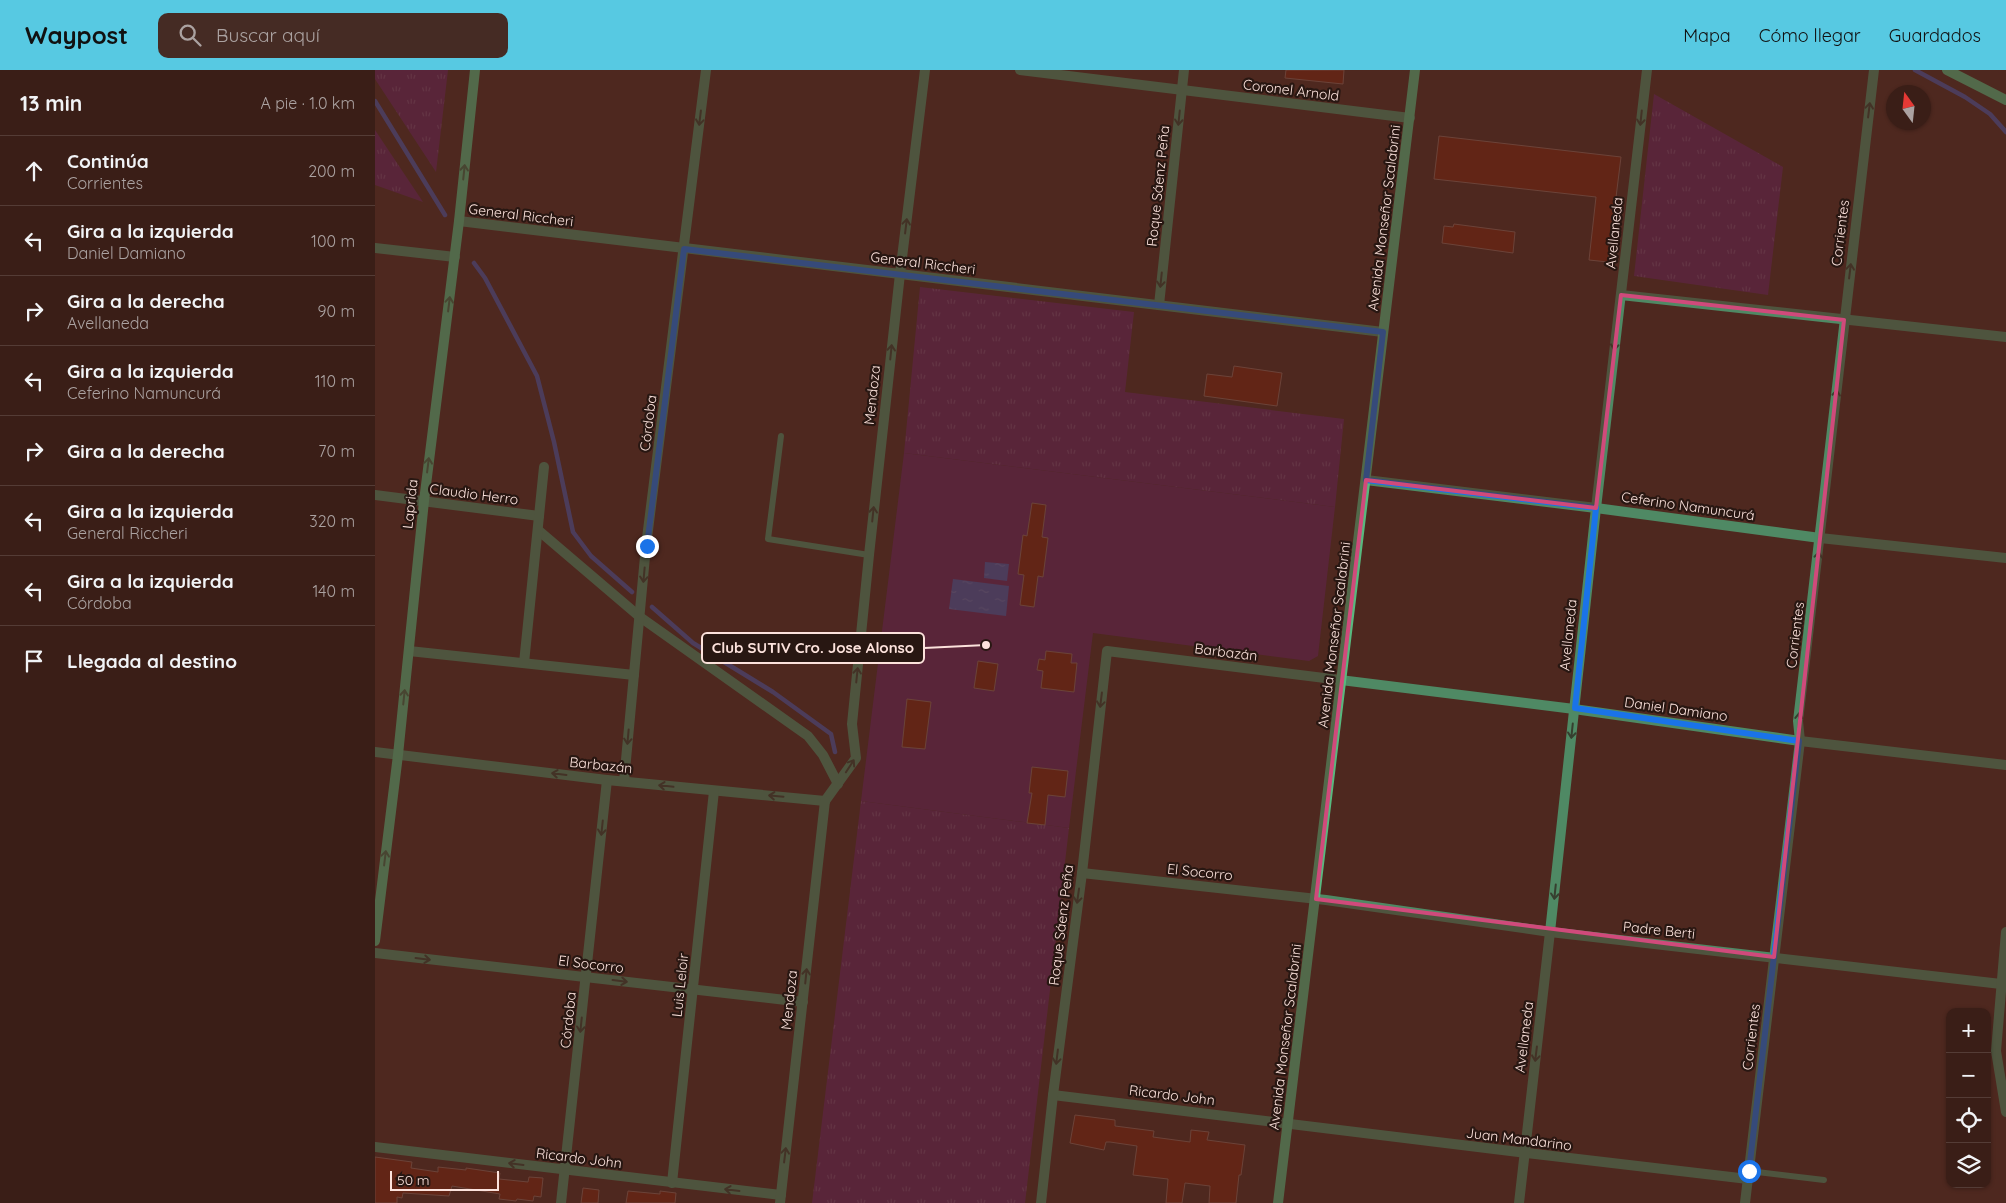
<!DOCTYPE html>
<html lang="es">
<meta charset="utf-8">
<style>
body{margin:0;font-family:Quicksand,sans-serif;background:#452b24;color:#f1f3f6}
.controls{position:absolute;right:15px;bottom:15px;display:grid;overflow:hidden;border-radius:10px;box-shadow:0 1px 4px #0004}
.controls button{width:45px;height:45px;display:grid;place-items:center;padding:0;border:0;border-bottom:1px solid #543c36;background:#3a1e17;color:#f1f3f6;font:25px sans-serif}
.compass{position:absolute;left:1511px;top:15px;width:45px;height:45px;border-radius:50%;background:#3a1e17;box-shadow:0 1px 4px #0004;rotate:345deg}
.scale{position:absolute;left:15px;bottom:12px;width:109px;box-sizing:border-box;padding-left:5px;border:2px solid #fce2dc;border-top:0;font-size:14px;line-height:18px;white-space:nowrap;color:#fce2dc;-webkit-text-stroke:4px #281712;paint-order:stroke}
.stop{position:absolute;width:15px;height:15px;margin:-11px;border:4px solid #1a73e8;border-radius:50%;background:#fff}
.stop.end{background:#1a73e8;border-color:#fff;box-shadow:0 1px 5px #0008}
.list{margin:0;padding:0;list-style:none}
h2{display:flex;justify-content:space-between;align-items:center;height:65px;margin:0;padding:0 20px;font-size:21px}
h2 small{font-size:16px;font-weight:400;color:#aba2a1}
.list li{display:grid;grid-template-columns:32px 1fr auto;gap:15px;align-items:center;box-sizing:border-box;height:70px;padding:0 20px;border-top:1px solid #543c36}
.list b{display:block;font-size:19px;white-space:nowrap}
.list p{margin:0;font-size:16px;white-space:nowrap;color:#aba2a1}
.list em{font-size:16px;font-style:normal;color:#aba2a1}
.icon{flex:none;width:28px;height:28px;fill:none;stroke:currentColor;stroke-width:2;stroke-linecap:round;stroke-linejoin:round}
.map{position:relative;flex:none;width:1631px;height:1133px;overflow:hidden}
header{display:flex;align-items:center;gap:30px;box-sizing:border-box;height:70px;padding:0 25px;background:#57c9e2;color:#111}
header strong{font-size:24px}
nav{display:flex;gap:28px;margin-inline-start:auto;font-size:18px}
.search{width:350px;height:45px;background:#452b24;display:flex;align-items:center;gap:12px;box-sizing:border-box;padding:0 18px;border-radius:10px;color:#aba2a1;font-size:19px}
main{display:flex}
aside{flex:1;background:#3a1e17}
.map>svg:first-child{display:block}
.grass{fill:url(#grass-tufts)}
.pitch{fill:#66235a}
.water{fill:url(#water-ripples)}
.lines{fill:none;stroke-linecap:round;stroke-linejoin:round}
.stream{stroke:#4954a2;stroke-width:4.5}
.building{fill:#7a230c;stroke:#8f6358}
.lane{stroke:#4f8964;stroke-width:6}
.street{stroke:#4f8964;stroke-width:10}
.secondary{stroke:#58b87e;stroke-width:10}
.oneway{stroke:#363f2f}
.oneway2{stroke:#406848}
.route{stroke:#1a73e8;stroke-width:6}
.marked{fill:none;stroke:#d04a7b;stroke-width:4;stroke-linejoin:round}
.labels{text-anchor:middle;stroke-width:4.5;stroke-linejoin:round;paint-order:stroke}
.street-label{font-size:14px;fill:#fce2dc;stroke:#281712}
.leader{fill:none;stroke:#fce2dc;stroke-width:2}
.callout-dot{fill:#fce2dc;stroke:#281712;stroke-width:2}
.callout{fill:#281712;stroke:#fce2dc;stroke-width:2}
.callout-label{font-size:15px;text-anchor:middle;font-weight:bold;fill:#fce2dc}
</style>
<header>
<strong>Waypost</strong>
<div class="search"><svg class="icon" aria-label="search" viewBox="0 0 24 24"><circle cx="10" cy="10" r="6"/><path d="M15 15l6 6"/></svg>Buscar aquí</div>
<nav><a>Mapa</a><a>Cómo llegar</a><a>Guardados</a></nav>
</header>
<main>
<aside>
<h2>13 min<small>A pie · 1.0 km</small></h2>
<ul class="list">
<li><svg class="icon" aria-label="ahead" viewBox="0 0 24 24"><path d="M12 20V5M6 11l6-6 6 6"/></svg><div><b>Continúa</b><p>Corrientes</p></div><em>200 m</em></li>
<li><svg class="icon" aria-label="left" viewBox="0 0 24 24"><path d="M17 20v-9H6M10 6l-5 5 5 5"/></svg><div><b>Gira a la izquierda</b><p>Daniel Damiano</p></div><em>100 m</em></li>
<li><svg class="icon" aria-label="right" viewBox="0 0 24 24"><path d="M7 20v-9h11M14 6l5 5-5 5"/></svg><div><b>Gira a la derecha</b><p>Avellaneda</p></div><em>90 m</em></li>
<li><svg class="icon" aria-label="left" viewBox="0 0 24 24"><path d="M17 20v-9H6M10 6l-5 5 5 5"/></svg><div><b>Gira a la izquierda</b><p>Ceferino Namuncurá</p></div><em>110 m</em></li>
<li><svg class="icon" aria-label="right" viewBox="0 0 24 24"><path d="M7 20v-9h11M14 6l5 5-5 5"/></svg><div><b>Gira a la derecha</b></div><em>70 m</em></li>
<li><svg class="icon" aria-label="left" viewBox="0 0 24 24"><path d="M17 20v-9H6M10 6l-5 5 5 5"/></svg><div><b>Gira a la izquierda</b><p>General Riccheri</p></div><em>320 m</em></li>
<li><svg class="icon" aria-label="left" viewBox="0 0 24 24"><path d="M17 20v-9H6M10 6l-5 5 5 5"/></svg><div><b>Gira a la izquierda</b><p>Córdoba</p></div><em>140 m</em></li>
<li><svg class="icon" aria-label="arrive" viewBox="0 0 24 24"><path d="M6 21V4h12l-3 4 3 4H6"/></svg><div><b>Llegada al destino</b></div></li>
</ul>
</aside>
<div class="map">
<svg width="1631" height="1133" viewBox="0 0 1631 1133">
<defs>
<pattern id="grass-tufts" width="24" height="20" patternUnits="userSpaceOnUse" patternTransform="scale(1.25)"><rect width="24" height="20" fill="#66235a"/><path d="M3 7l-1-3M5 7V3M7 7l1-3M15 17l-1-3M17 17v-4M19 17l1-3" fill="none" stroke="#7d4371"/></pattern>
<pattern id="water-ripples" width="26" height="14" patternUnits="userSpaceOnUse" patternTransform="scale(1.25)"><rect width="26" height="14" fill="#4954a2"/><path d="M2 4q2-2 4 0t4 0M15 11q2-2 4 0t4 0" fill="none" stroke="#646cae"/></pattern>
</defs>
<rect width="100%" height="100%" fill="#4e281f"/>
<g class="grass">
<path d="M0,0H73L61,102L0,9Z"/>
<path d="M1279,24L1408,97L1393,225L1259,206Z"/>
<path d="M0,60L48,132L0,115Z"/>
<path d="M545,217L759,242L750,322L969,349L960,437L529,383Z"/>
<path d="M486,731L694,758L650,1133H437Z"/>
</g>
<path class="pitch" d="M529,383L960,437L943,586L934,591L718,563L694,758L486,731Z"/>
<g class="water">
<path d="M610,492L634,494L632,511L609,508Z"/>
<path d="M578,509L634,516L631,546L574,539Z"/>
</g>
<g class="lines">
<g class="stream">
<path d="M1540,0L1590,27L1615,44L1631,62"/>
<path d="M0,31L70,145"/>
<path d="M99,193L110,208L162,306L179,372L198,462L216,486L257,522"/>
<path d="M277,537L318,573L398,622L456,664L460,682"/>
</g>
</g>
<g class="building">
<path d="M911,0H969L968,14L910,8Z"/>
<path d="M1064,66L1246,87L1233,192L1214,190L1221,127L1059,109Z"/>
<path d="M1079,154L1140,162L1138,183L1067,173L1069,156L1078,157Z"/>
<path d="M859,296L907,303L902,336L829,326L832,304L857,307Z"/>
<path d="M657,433L671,435L667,467L673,468L668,507L663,506L659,537L645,535L649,505L643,504L648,465L652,466Z"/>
<path d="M671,581L697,584L696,593H702L699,622L666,618L668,601L662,600L664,589L670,590Z"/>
<path d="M603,591L623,594L619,621L599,618Z"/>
<path d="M532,629L556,632L550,679L527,677Z"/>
<path d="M657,697L693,701L690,727L673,725L670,755L652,753L657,723H654Z"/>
<path d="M700,1045L740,1050V1056L779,1061L778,1067L815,1072L816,1060L834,1062L832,1070L870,1075L866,1105H864L861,1133H834L835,1116L810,1113L807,1133H791L793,1109L758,1105L762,1076L735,1072H731L729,1080L695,1073Z"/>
<path d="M0,1087L37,1092L36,1098L63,1102V1097L91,1100V1098L125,1103L124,1109L153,1112L154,1107L168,1108L166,1127L159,1126L158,1131L142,1129L141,1131L124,1129L125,1124L77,1116L74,1126L28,1123L27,1128L22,1127V1133H0Z"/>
<path d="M208,1118L224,1120L223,1133H206Z"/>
<path d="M253,1121L285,1124V1121L301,1123L300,1133H251Z"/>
</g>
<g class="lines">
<g class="lane">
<path d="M406,366L393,469L494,485"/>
<path d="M1374,1101L1449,1110"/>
</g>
<g class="street">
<path d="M645,0L1035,48"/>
<path d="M84,151L1008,262"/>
<path d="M0,178L80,187"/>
<path d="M1246,225L1631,267"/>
<path d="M784,235L809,0"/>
<path d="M991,410L1221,438L1445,468L1631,488"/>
<path d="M0,425L164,446"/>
<path d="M163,460L265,547L433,666L448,685L463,714"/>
<path d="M34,581L259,605"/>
<path d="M149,593L169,397"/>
<path d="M0,682L232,710L450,731"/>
<path d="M249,711L271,476L331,0"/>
<path d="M450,731L481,688L477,654L494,485L525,204L550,0"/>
<path d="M707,803L951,830L1175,862L1626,914"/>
<path d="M1631,862L1621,981L1631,1042"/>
<path d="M0,883L428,932"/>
<path d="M678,1025C909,1052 1141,1083 1373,1109"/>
<path d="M0,1077L406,1125"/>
<path d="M297,1113L339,721"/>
<path d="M186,1133L232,710"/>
<path d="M405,1133L450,731"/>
<path d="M666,1133L678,1025L707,803L732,581L1199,639L1425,671L1631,695"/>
<path d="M1144,1133L1175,862L1221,438L1272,0"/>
<path d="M1370,1133L1425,671L1423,651L1499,0"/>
</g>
<g class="secondary">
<path d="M1572,0L1631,30"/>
<path d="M0,871L23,685L49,431L84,151L100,0"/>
<path d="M903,1133L1040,0"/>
</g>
</g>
<defs><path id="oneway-shaft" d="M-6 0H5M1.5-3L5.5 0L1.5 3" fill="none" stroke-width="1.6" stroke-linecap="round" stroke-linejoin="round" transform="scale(1.25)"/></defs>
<g class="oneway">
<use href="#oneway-shaft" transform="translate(1494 40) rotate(-83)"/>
<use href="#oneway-shaft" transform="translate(325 48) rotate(97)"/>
<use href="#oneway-shaft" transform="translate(804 48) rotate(96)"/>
<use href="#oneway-shaft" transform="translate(1266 48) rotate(96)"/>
<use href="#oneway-shaft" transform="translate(531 156) rotate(-83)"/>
<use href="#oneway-shaft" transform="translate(1475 201) rotate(-83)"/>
<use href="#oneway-shaft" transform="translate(786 210) rotate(96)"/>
<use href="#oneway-shaft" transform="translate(1240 273) rotate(97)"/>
<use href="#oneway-shaft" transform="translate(516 282) rotate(-84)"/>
<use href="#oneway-shaft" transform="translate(1461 327) rotate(-84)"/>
<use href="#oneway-shaft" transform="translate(498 444) rotate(-84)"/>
<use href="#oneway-shaft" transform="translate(1443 489) rotate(-83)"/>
<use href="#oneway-shaft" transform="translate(269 505) rotate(95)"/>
<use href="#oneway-shaft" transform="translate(482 605) rotate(-84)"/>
<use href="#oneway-shaft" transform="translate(726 630) rotate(97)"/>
<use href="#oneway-shaft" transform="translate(1424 650) rotate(-88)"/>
<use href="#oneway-shaft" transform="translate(1197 661) rotate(96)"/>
<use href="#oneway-shaft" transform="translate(253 667) rotate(95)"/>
<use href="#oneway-shaft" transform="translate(475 696) rotate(-57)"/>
<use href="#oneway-shaft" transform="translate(184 704) rotate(-173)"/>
<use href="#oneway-shaft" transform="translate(291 716) rotate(-174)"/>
<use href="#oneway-shaft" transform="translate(401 726) rotate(-175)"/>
<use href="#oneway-shaft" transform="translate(227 758) rotate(96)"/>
<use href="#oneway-shaft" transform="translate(1180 822) rotate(96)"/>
<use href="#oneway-shaft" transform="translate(703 826) rotate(98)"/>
<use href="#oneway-shaft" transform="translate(48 889) rotate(7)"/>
<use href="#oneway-shaft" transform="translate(431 906) rotate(-84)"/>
<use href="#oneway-shaft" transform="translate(245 911) rotate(7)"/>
<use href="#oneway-shaft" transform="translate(206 955) rotate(96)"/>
<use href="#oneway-shaft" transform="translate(1161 984) rotate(97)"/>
<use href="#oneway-shaft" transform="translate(682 987) rotate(97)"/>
<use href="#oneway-shaft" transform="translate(410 1085) rotate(-83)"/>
<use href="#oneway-shaft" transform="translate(141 1094) rotate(-173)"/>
<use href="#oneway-shaft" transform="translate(357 1120) rotate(-173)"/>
</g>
<g class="oneway2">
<use href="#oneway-shaft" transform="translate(89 102) rotate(-84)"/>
<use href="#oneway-shaft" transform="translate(74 234) rotate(-83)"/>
<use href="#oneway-shaft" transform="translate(53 395) rotate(-83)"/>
<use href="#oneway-shaft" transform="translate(29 627) rotate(-84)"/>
<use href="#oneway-shaft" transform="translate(10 788) rotate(-83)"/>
</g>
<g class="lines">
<path class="route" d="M272,476L309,179L1008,262L991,410L1221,438L1200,638L1424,671L1374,1101"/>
</g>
<path d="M0 0H1631V1133H0ZM1246,225L1469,250L1399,887L941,829L991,410L1221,438Z" fill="#4e281f" fill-opacity=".55" fill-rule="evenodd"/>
<path class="marked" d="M1246,225L1469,250L1399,887L941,829L991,410L1221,438Z"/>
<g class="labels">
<g class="street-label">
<text transform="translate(916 20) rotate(7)" y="5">Coronel Arnold</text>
<text transform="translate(783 116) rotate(-84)" y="5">Roque Sáenz Peña</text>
<text transform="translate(146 145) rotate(7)" y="5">General Riccheri</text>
<text transform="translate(1009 148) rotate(-83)" y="5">Avenida Monseñor Scalabrini</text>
<text transform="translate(1239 163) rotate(-84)" y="5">Avellaneda</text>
<text transform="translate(1465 163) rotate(-83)" y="5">Corrientes</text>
<text transform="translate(548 193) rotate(7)" y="5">General Riccheri</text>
<text transform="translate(497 325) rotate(-84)" y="5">Mendoza</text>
<text transform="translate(273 353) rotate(-83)" y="5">Córdoba</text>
<text transform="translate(99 424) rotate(7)" y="5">Claudio Herro</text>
<text transform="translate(35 434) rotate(-84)" y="5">Laprida</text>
<text transform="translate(1313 436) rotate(8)" y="5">Ceferino Namuncurá</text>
<text transform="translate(959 565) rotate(-83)" y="5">Avenida Monseñor Scalabrini</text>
<text transform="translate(1193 565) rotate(-84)" y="5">Avellaneda</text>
<text transform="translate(1420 565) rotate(-83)" y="5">Corrientes</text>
<text transform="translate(851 582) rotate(7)" y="5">Barbazán</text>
<text transform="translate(1301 639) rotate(8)" y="5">Daniel Damiano</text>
<text transform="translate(226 695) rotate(6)" y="5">Barbazán</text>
<text transform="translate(825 802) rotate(6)" y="5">El Socorro</text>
<text transform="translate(686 855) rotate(-83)" y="5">Roque Sáenz Peña</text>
<text transform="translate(1284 860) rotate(6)" y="5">Padre Berti</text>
<text transform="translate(216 894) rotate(7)" y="5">El Socorro</text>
<text transform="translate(305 915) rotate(-84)" y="5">Luis Leloir</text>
<text transform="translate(414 930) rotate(-84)" y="5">Mendoza</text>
<text transform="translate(193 950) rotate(-84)" y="5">Córdoba</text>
<text transform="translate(910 967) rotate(-83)" y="5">Avenida Monseñor Scalabrini</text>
<text transform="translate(1149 967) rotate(-83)" y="5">Avellaneda</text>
<text transform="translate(1376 967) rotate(-83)" y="5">Corrientes</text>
<text transform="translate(797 1025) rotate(7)" y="5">Ricardo John</text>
<text transform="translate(1144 1069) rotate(7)" y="5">Juan Mandarino</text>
<text transform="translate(204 1088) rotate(7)" y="5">Ricardo John</text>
</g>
</g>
<path class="leader" d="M611 575L549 578"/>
<circle class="callout-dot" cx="611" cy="575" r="5"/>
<rect class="callout" x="327" y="563" width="222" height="30" rx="5"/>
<g class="callout-label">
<text x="438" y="583">Club SUTIV Cro. Jose Alonso</text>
</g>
</svg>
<div class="controls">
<button>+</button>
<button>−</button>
<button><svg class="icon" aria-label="locate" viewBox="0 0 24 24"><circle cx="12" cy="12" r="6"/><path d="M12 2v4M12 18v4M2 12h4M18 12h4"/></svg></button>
<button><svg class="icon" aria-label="layers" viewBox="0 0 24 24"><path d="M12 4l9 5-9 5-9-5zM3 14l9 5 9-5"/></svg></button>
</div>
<svg class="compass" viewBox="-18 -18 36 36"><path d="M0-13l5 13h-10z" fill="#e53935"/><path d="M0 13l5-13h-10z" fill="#aba2a1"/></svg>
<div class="scale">50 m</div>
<div class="stop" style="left:1374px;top:1101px"></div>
<div class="stop end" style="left:272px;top:476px"></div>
</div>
</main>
